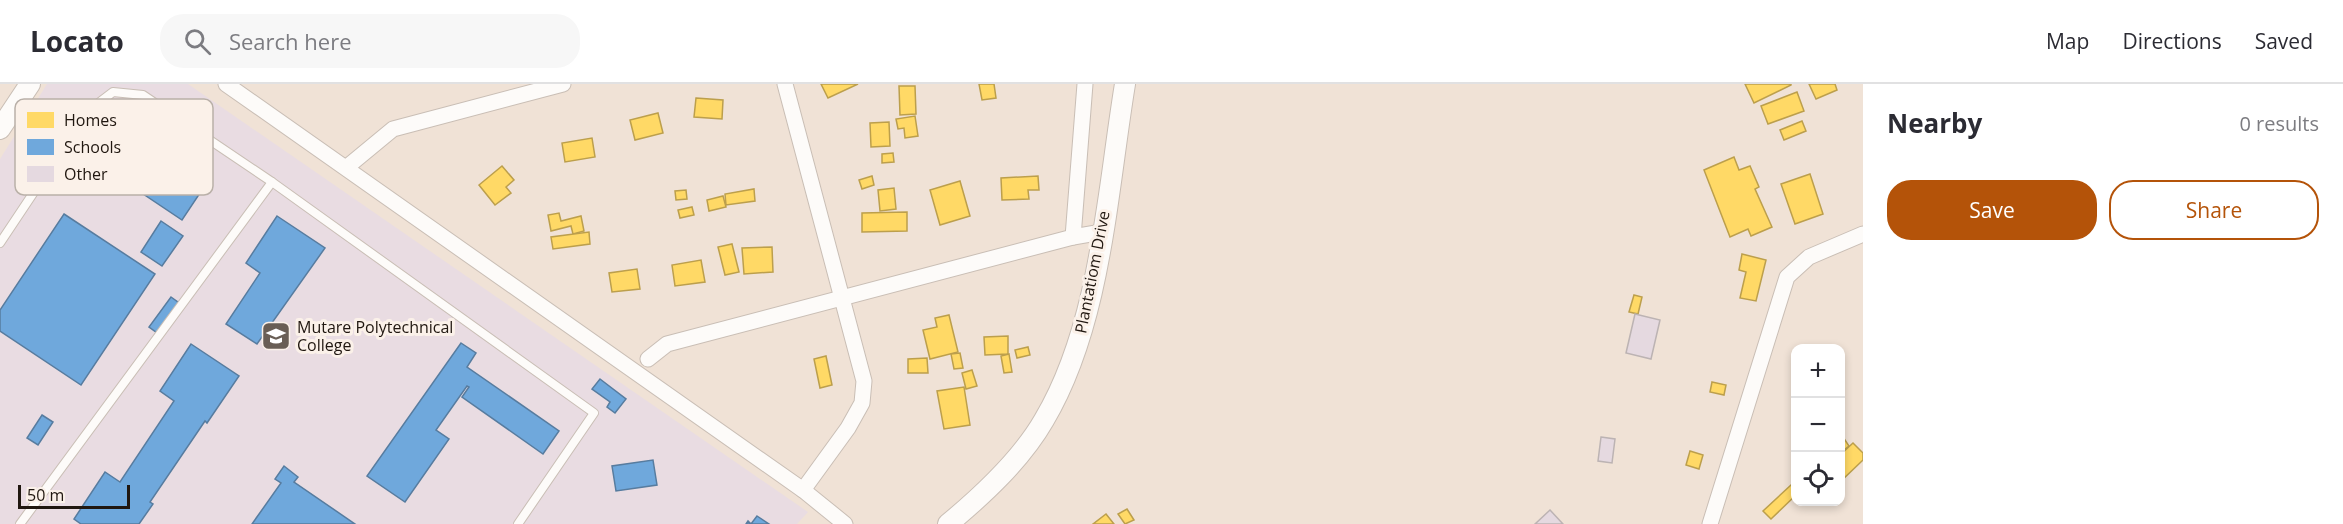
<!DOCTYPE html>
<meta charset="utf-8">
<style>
body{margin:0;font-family:"Open Sans",sans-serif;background:#f7f7f7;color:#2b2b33}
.controls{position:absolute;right:18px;bottom:18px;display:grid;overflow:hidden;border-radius:12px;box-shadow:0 3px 9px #0003}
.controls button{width:54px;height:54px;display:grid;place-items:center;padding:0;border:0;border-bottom:2px solid #e1e1e2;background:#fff;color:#2b2b33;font:30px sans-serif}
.scale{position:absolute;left:18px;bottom:15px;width:112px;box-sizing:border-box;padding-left:6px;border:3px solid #201710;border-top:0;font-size:16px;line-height:21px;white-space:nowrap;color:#201710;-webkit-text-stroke:4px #fbf1e9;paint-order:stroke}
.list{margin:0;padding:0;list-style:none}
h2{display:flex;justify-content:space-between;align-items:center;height:78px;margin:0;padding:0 24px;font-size:26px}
h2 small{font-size:20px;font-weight:400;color:#7c7c81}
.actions{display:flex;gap:12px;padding:18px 24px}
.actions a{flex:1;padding:14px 0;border:2px solid #b45309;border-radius:24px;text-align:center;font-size:21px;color:#b45309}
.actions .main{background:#b45309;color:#fff}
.icon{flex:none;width:33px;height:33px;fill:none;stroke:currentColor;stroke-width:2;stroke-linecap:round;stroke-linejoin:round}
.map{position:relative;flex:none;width:1863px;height:440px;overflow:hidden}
header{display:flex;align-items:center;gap:36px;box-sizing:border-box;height:84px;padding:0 30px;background:#fff;border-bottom:2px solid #e1e1e2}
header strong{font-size:28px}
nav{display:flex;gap:33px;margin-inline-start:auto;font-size:21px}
.search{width:420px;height:54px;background:#f7f7f7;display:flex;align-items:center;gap:15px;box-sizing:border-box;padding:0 21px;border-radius:24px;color:#7c7c81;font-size:22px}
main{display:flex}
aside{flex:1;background:#fff}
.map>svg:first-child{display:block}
.education{fill:#e9dce2}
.homes{fill:#ffd966;stroke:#bc9f4c;stroke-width:1.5}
.schools{fill:#6fa8dc;stroke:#577c9f;stroke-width:1.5}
.building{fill:#e5d9e0;stroke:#bcb3b3;stroke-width:1.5}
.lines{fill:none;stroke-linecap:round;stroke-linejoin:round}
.service-casing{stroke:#c9beb5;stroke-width:10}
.minor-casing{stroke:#c9beb5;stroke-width:17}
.tertiary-casing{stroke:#c9beb5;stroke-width:22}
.service{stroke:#fdfbf9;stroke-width:8}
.minor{stroke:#fdfbf9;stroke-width:15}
.tertiary{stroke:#fdfbf9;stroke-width:20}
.labels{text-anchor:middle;stroke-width:6;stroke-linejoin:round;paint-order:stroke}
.street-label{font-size:16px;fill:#201710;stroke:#fbf1e9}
.poi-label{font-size:16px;fill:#201710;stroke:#fbf1e9;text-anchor:start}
.key{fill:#fbf1e9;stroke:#b9b0a8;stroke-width:1.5}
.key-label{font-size:16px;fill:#201710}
</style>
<header>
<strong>Locato</strong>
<div class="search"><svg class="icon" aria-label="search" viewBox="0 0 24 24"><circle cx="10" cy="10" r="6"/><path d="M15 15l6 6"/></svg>Search here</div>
<nav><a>Map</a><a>Directions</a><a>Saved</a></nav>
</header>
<main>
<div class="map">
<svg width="1863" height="440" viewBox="0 0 1863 440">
<rect width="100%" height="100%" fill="#f0e2d6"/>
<path class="education" d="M47,0H188L808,428L797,440H0V75Z"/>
<g class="homes">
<path d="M821,0H858L828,14Z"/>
<path d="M979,0H994L996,14L982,16Z"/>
<path d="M1745,0H1791V1L1754,19Z"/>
<path d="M1809,0H1835L1837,6L1816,15Z"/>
<path d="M899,2H915L916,30L900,31Z"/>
<path d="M1797,8L1804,27L1768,40L1761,22Z"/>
<path d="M696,14L723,16L722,35L694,33Z"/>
<path d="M658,29L663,49L635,56L630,36Z"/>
<path d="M915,32L918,52L905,54L904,44L898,45L896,35Z"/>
<path d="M1802,37L1806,47L1784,56L1780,46Z"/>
<path d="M889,38L890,62L871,63L870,39Z"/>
<path d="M592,54L595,73L565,78L562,59Z"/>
<path d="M893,69L894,78L882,79V70Z"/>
<path d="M1734,73L1739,86L1750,82L1759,103L1755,105L1772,143L1751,152L1748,145L1730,153L1704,86Z"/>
<path d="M502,82L514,96L506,103L511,109L495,121L479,101Z"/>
<path d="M1810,90L1823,130L1795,140L1781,100Z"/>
<path d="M872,92L874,101L862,105L859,96Z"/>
<path d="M1038,92L1039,106H1028L1029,115L1002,116L1001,94Z"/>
<path d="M960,97L970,132L940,141L930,106Z"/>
<path d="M894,104L896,125L880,127L878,106Z"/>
<path d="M754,105L755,117L726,121L725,110Z"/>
<path d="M686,106L687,115L676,116L675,107Z"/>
<path d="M723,112L726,123L709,127L707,116Z"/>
<path d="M692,123L694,131L680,134L678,126Z"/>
<path d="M907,128V147L862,148V129Z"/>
<path d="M559,129L561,137L581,132L584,147L573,150L571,142L551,147L548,131Z"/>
<path d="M589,148L590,160L553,165L551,153Z"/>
<path d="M732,160L739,188L725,191L718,163Z"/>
<path d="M772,163L773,188L744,190L742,164Z"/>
<path d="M1742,170L1766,176L1756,217L1740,214L1746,188L1739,186Z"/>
<path d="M701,176L705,198L675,202L672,181Z"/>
<path d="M637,185L640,205L612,208L609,189Z"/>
<path d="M1634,211L1642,213L1638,230L1629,228Z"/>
<path d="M949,231L958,268L930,275L923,246L937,243L935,234Z"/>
<path d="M1008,252V270L985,271L984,253Z"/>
<path d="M1028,263L1030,271L1017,274L1015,266Z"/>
<path d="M960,269L963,284L954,285L951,270Z"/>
<path d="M1009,270L1012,288L1004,289L1001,272Z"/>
<path d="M826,272L832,301L820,304L814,275Z"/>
<path d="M927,274L928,289H908V275Z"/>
<path d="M972,286L977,302L966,305L962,289Z"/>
<path d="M1712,298L1726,301L1724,311L1710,308Z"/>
<path d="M964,303L970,341L944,345L937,307Z"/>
<path d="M1843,353L1849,362L1840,369V355Z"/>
<path d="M1853,359L1863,369V376L1841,397L1840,371Z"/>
<path d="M1690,367L1703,371L1699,385L1686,381Z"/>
<path d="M1791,401L1796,406V411L1771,435L1763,427Z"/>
<path d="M1127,425L1134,436L1125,440L1118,430Z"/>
<path d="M1106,430L1114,440H1093Z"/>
</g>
<g class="schools">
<path d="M123,41L208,97L182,136L97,79Z"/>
<path d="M64,130L155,190L81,301L0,247V226Z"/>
<path d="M277,132L325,164L257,260L226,240L260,189L246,179Z"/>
<path d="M161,137L183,152L162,182L141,168Z"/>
<path d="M171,213L182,221L160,251L149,243Z"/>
<path d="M461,259L476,269L467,283L559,347L543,370L462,313L469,303L467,302L436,346L449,355L405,418L367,392Z"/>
<path d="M191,260L239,292L207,339L205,337L150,418L153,420L139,440H81L74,435L105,388L120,398L174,317L160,307Z"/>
<path d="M600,295L626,315L615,329L607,323L610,318L592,305Z"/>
<path d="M42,331L53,338L38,361L27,354Z"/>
<path d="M653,376L657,401L616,407L612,382Z"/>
<path d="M284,382L298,393L294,398L355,440H252L281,399L275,395Z"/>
<path d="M757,432L769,440H746L748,437L751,440Z"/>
</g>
<g class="building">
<path d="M1635,230L1660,236L1651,275L1626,269Z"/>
<path d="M1601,353L1615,355L1612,379L1598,377Z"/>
<path d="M1550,426L1563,440H1535Z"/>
</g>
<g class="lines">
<g class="service-casing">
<g id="service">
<path d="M0,159L88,27L113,8L143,11L272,98L594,329L518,440"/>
<path d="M20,440L272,98"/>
</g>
</g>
<g class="minor-casing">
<g id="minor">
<path d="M226,0L803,406L845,440"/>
<path d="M785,0L864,297L862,319L848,344L803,406"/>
<path d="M1085,0L1073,153L1102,148"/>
<path d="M347,83L393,45L563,0"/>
<path d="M648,275L667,260L1073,153"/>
<path d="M1710,440L1787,193L1809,173L1863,150"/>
</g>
</g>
<g class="tertiary-casing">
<g id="tertiary">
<path d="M0,45L30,0"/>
<path d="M948,440C983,411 1021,376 1044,336C1101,240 1107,109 1125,0"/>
</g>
</g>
<use href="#service" class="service"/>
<use href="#minor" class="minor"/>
<use href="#tertiary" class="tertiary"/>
</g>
<defs>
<g id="university-square" transform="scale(1.5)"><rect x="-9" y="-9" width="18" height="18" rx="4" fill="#695e55" stroke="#fbf1e9"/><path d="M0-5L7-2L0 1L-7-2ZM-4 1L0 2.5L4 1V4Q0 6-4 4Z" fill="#fff"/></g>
</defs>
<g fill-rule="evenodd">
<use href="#university-square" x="276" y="252"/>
</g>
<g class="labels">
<g class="street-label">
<text transform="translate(1092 188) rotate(-79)" y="6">Plantatiom Drive</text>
</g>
<g class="poi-label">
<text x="297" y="249">Mutare Polytechnical<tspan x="297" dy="18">College</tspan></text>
</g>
</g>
<rect x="15" y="15" width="198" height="96" rx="9" class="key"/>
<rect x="27" y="28" width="27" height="16" fill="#ffd966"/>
<rect x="27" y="55" width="27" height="16" fill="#6fa8dc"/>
<rect x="27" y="82" width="27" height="16" fill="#e5d9e0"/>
<g class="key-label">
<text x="64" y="42">Homes</text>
<text x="64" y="69">Schools</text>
<text x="64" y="96">Other</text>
</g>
</svg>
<div class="controls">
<button>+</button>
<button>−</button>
<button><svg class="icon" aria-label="locate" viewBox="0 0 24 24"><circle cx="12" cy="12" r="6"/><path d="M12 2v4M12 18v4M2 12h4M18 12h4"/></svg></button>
</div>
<div class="scale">50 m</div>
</div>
<aside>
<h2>Nearby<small>0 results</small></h2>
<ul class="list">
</ul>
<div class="actions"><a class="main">Save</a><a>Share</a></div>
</aside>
</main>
